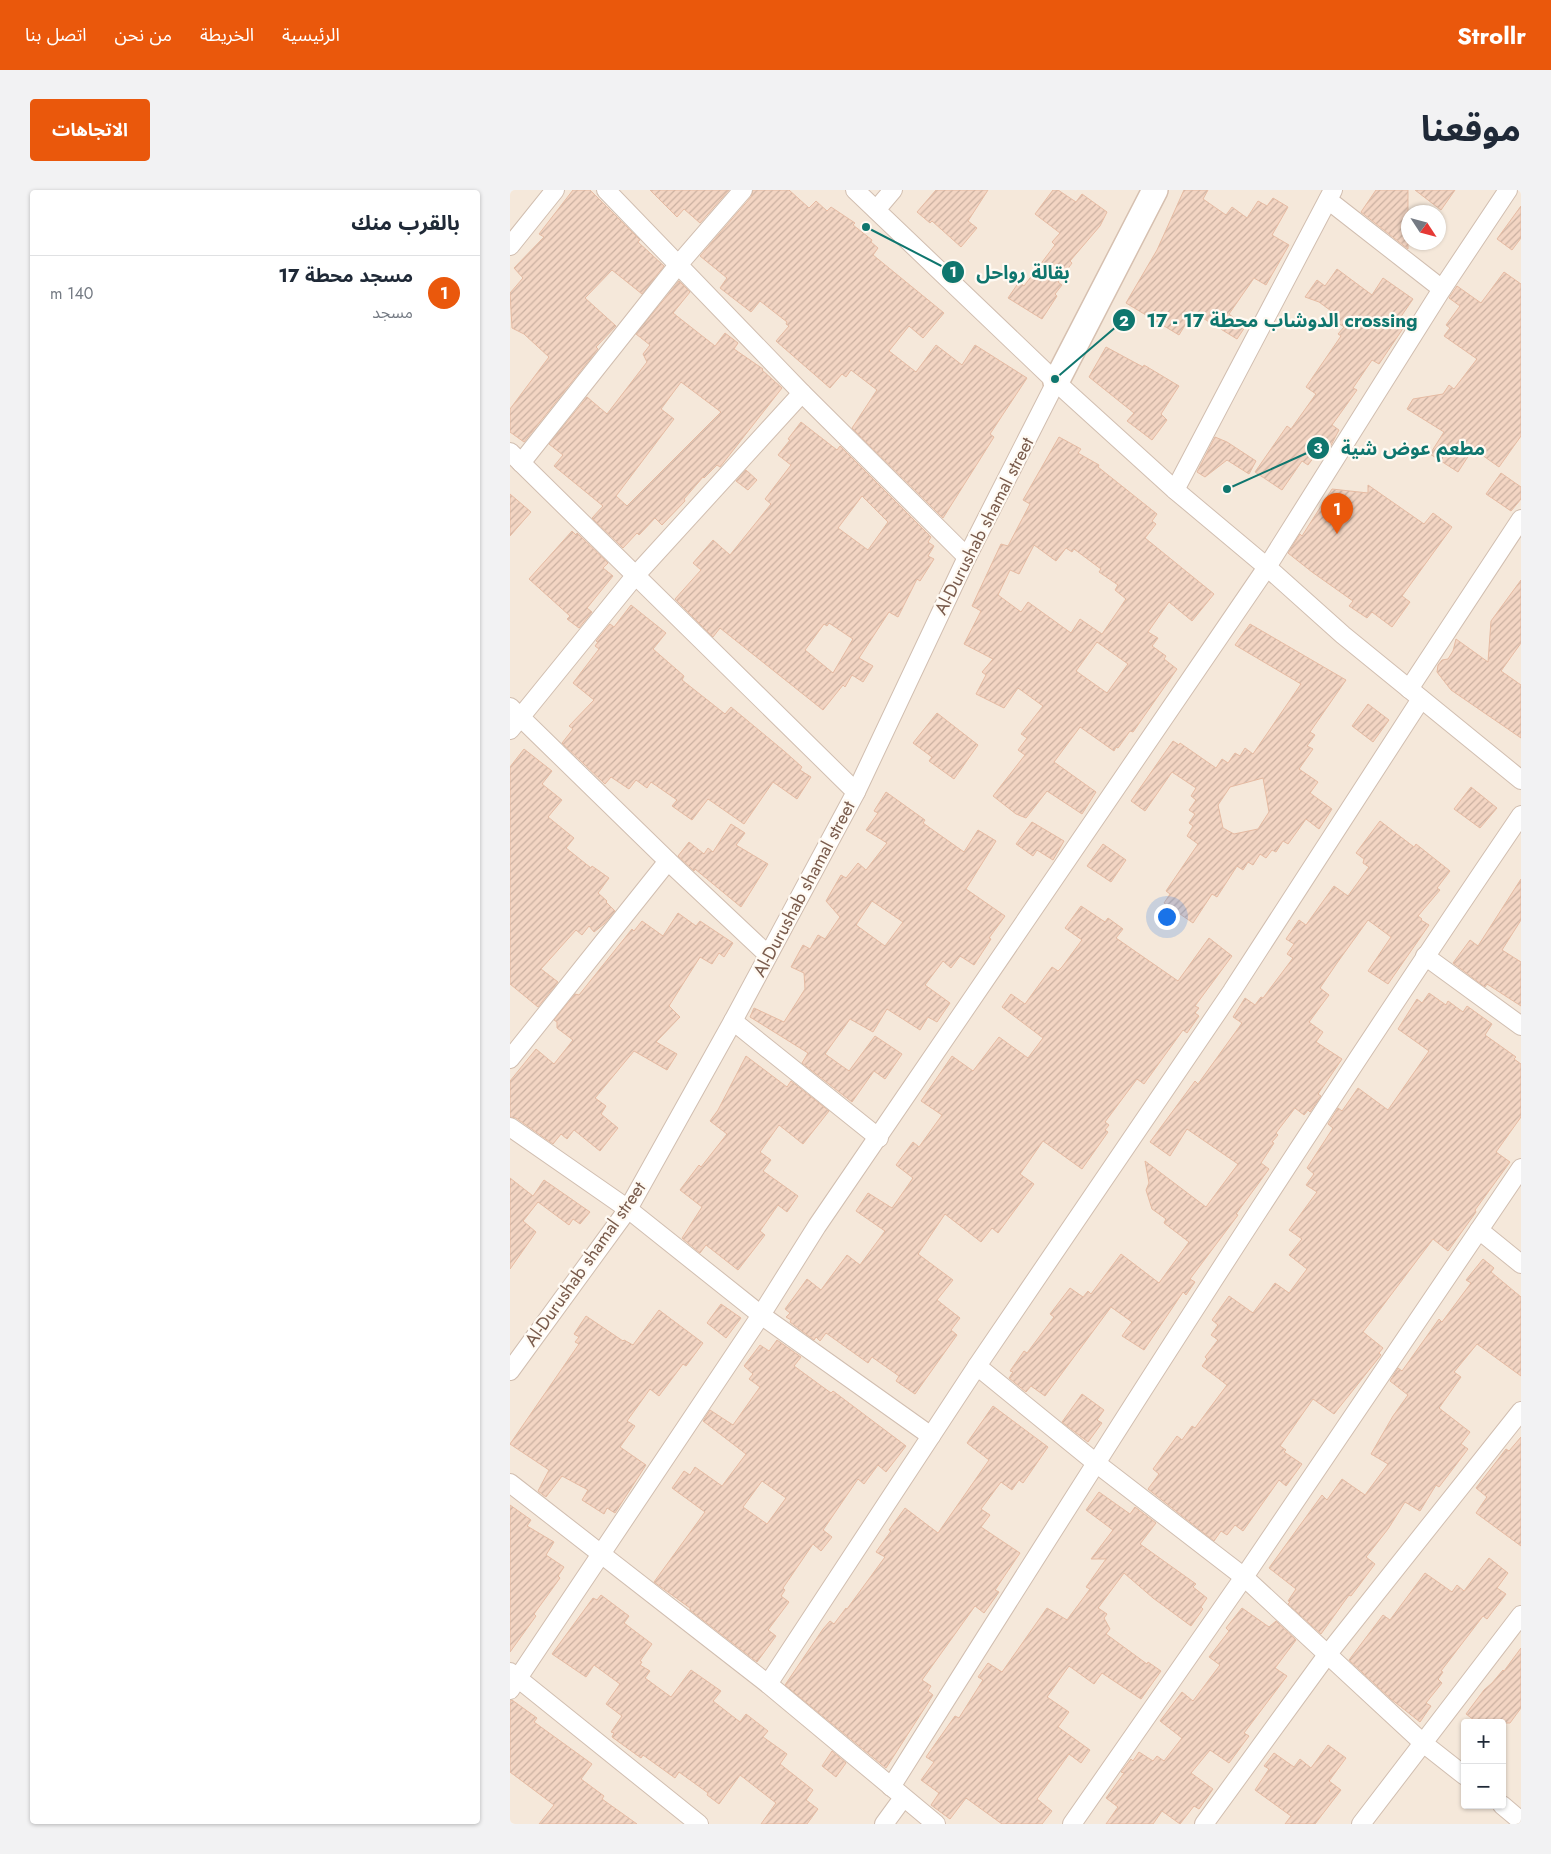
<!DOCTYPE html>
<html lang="ar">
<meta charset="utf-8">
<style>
body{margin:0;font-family:Jost,"Noto Sans Arabic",sans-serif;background:#f2f2f3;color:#1f2937;direction:rtl}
.controls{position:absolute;right:15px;bottom:15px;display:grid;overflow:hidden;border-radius:5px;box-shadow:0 1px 4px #0004}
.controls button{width:45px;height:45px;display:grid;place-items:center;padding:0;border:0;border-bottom:1px solid #e0e1e3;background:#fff;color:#1f2937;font:25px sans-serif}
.compass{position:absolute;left:891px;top:15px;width:45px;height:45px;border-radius:50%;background:#fff;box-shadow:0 1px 4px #0004;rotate:126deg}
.you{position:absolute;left:656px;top:726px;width:18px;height:18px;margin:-12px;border:4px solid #fff;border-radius:50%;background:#1a73e8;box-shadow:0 0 0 8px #1a73e833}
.badge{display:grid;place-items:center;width:32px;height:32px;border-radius:50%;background:#ea580c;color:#fff;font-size:16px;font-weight:700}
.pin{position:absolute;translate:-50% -41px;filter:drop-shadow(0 1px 2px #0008)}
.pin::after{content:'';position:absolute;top:26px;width:18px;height:15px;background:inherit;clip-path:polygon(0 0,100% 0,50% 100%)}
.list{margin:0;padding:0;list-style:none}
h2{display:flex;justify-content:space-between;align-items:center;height:65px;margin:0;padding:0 20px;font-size:21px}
h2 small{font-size:16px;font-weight:400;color:#747a83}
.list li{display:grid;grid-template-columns:32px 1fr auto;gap:15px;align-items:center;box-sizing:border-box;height:75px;padding:0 20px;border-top:1px solid #e0e1e3}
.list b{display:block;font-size:19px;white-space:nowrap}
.list p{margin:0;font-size:16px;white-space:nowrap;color:#747a83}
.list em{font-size:16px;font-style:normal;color:#747a83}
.map{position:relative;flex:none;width:1011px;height:1634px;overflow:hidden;direction:ltr;border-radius:5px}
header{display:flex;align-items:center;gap:30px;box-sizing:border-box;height:70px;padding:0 25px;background:#ea580c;color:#fff}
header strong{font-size:24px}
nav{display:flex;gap:28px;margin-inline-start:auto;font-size:18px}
.intro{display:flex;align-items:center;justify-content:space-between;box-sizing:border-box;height:120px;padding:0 30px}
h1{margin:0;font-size:35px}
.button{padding:12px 22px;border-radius:5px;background:#ea580c;color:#fff;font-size:18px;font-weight:700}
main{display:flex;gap:30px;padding:0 30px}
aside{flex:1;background:#fff;border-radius:5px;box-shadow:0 1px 4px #0004}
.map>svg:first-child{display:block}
.residential{fill:#f5e8da;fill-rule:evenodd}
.building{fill:url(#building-hatch);stroke:#e6bba3;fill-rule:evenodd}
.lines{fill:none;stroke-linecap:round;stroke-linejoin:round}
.street-casing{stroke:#d1beb0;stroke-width:20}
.secondary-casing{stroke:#d6c0b0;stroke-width:28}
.street{stroke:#fff;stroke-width:18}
.secondary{stroke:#fff;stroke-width:25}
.labels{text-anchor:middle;stroke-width:4.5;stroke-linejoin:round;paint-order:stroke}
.street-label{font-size:18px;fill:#7a5c4d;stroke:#fffaf3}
.leader{fill:none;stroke:#0f766e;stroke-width:2}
.callout-dot{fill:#0f766e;stroke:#fffaf3;stroke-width:2}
.mark-label{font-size:15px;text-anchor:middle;font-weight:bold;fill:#fff}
.callout-label{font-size:19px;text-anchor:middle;font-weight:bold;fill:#0f766e;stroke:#fffaf3;stroke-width:4.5;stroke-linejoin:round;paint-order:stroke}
</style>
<header>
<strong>Strollr</strong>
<nav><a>الرئيسية</a><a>الخريطة</a><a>من نحن</a><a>اتصل بنا</a></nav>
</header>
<div class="intro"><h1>موقعنا</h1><a class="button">الاتجاهات</a></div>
<main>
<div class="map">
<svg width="1011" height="1634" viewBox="0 0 1011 1634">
<defs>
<pattern id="building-hatch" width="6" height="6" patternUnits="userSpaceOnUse" patternTransform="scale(1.25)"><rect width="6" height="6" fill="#f3d5c3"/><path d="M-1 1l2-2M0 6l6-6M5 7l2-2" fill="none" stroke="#cab0a1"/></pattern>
</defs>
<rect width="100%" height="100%" fill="#fdf6ec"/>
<path class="residential" d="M0,0H1011V1634H0ZM898,22H928V52H898ZM955,1533H992V1615H955Z"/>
<g class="building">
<path d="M63,0H80L130,50L128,52L154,76L132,104L102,80L75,108L106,136L86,157L88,159L14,252L0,242V219L39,167L14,144L2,138L0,103L13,88L4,78L34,47L29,44Z"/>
<path d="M140,0H219L190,33L174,19L167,27Z"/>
<path d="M243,0H279L299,18L306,11L317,21L321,17L345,33L343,35L362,50L361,52L368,58L363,65L434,123L413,148L399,136L379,161L406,182L426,155L452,175L465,155L517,188L480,244L484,247L433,328L342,238L367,200L341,180L336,187L332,184L320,198L266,151L279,136L276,134L277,132L250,111L241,122L210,98L217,88L190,66L241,7Z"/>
<path d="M426,0H478L458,31L467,38L451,57L422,31L420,33L407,22Z"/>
<path d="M543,0H548L566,12L572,4L597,22L590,36L560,71L562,73L548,92L552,95L545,104L547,106L532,129L498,108L509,92L514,96L545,55L542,52L550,43L525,24Z"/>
<path d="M674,0H698L693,9L716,25L722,17L737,28L748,11L757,16L763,8L778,17L762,45L779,55L756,95L744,88L719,124L735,137L727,149L683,122L669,145L616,113L647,60Z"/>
<path d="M866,0H898V59L851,22Z"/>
<path d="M905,0H945L931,20Z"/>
<path d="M1011,16V48L1002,60L987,49Z"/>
<path d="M827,79L862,105L873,88L903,109L890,128L896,134L869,174L862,170L843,198L847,200L822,235L829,240L819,259L817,257L811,266L807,263L798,275L792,271L772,300L745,282L777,236L781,239L806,204L796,197L831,146L828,144L834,137L825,131L828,126L809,112L795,107L807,90L815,96Z"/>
<path d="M994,82L1011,94V246L989,277L965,260L963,263L961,262L948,282L920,264L934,242L897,219L903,209L933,204L939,195L944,199L967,169L934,146L940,138L936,135L950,116L939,108L947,96L971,113Z"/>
<path d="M169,91L180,102L163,123L205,156L215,143L228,153L224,159L253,179L252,180L272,198L210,277L207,275L194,288L193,287L174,309L175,311L152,335L145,328L129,345L127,343L113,358L82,328L93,316L44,276L53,265L39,254L77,207L97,224L137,172L133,164L140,155L126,144ZM171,192L211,222L117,316L106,306L164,229L151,219Z"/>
<path d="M596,157L633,177L634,175L669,196L651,224L657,230L642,250L617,231L624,223L579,187Z"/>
<path d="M291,232L327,260L330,256L421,347L418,352L424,356L418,366L424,369L410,391L407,389L388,427L379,422L349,468L363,476L353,492L342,485L335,497L333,495L313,520L210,438L203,447L165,409L191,380L183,373L203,350L220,365L261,314L255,309L281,275L268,265L280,250L278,249ZM352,306L378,332L358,360L328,338ZM319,433L343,449L323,483L295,460L314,434L317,436Z"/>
<path d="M549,247L571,259L568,263L589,275L588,277L647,324L642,331L646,334L635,348L704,404L682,431L659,412L638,442L648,448L642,456L656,466L654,469L667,479L623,542L620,541L608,558L606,557L604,561L570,537L544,572L586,602L572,624L537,601L516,628L506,624L483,606L515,565L508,560L517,548L511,544L533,516L508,498L494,518L466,504L476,485L472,482L483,469L454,454L471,421L462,416L491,354L498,356L520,314L513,310ZM524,355L546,371L556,358L562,362L564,359L591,379L589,382L608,395L605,400L616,409L592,444L570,429L561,443L518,412L511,422L488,405L500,380L509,384ZM587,452L618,474L597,503L566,481Z"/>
<path d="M705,247L717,252L746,271L739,284L717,270L695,287L687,282Z"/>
<path d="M236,280L247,290L238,300L226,291Z"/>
<path d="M991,283L1011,297V309L1001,321L976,304Z"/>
<path d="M858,295L914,334L923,323L942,337L892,406L900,412L882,437L862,422L857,428L839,416L843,411L802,382L778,363L790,344L792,346L822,299L858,303Z"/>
<path d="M0,304L21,322L0,346Z"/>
<path d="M62,341L66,345L67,343L98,373L93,378L103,386L77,418L82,422L69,438L57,429L60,426L19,389Z"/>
<path d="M1011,390V453L991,481L1011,495V548L941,500L927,482L928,475L932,470L938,469L943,461L946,449L978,472L981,431Z"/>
<path d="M121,415L156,443L143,459L174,486L172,490L215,524L221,517L274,561L292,577L290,580L301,587L287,609L263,592L234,634L198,609L182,630L162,616L167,610L141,592L137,598L126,590L119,599L101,587L95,594L52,553L63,539L59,536L84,510L63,493L89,459L85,456L88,452L86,451L100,434L104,437Z"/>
<path d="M740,434L836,490L800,542L805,545L797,556L803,559L789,579L808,592L800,603L822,619L809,639L796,629L778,654L773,651L766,662L762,660L756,668L750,664L743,675L738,672L733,680L727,676L707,707L702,704L683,733L654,713L660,704L656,701L688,654L677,646L683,636L679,633L685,624L679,620L686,610L681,606L686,598L662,582L635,621L621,611L663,551L669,555L670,553L706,578L712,569L718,573L725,563L730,566L735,558L743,564L791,494L725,455ZM753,588L759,622L748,639L724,644L713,638L708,615L720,597Z"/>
<path d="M858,514L879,530L863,552L842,536Z"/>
<path d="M427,523L468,555L444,589L419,571L422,567L403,553Z"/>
<path d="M14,559L42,581L32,594L52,610L38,627L64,648L56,658L81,678L82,676L99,688L88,703L97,711L96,712L105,721L94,734L84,742L79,736L72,745L66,740L31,779L48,792L28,817L0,794V577Z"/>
<path d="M961,597L987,618L970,638L944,619Z"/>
<path d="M376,602L415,630L413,633L454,662L468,640L486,651L456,699L495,726L479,748L481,749L464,775L450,766L441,778L433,771L415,795L440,813L427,832L418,827L410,840L377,819L363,842L340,829L315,864L339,881L365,846L392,864L375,889L364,881L342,912L292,873L298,863L240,827L244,818L274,832L295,799L294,783L281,777L293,755L300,759L308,745L315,749L330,727L316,711L331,685L336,688L348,673L356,680L377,653L356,640L368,623L364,621ZM362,711L393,732L375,756L346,735Z"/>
<path d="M870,631L904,657L906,654L940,681L927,698L930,700L908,726L912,729L911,730L919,735L878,794L858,781L881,747L858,730L827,773L810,798L819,805L799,832L813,842L806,852L832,869L808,904L811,906L800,922L798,920L794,925L785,918L766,943L768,945L762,952L764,953L751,973L759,979L726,1024L728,1025L680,1089L685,1092L676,1105L673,1102L634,1160L612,1146L622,1132L601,1117L535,1206L521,1196L516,1202L499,1188L503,1182L500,1181L514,1161L517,1163L544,1127L540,1124L560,1098L573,1107L578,1101L581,1104L611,1064L649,1093L679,1052L654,1033L656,1029L642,1019L636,1000L639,993L635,971L696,1017L728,974L677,939L660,966L640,952L685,891L688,894L732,833L723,827L735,808L745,815L751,807L753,808L783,768L777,764L784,754L776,749L789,730L796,735L824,696L838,706L859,677L853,673L854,669L846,663Z"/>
<path d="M522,632L554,651L543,670L527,660L523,666L506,654Z"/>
<path d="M221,634L235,643L226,655L258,674L231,717L185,679L184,681L168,666L179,652L194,664L198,658L203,662Z"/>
<path d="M593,654L616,670L601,692L577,676Z"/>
<path d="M1011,689V730L992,760L1011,772V816L977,794L975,797L943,773L960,750L968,756Z"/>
<path d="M571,716L595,732L598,728L613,739L606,748L668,791L699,748L722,766L685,816L689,818L685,823L689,826L677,843L673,840L634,894L627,889L595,932L599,935L595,940L598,942L572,979L533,951L510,984L524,994L488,1043L482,1038L471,1052L435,1024L408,1064L443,1090L427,1110L450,1128L441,1140L447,1145L405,1204L386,1191L389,1186L362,1167L358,1173L316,1143L310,1151L306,1147L304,1150L280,1132L281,1130L276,1127L280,1123L275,1119L297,1089L311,1100L337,1065L350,1075L375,1041L346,1021L358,1003L382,1018L401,991L403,988L386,975L403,952L409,957L432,925L411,911L442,866L463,881L489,847L518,868L533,848L492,817L501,804L515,814L542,777L548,781L552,777L572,750L555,738Z"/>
<path d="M168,723L186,736L190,731L223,753L214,767L209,763L202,774L190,767L159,816L170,827L146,852L167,864L157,880L124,861L85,908L96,916L91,924L108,938L90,961L64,940L57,949L51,944L43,954L6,928L0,927V891L26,859L44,874L63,850L47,838V832L44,830L65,804L69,805L122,739L124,741L132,731L153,746Z"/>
<path d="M919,803L936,815L938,811L953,822L957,816L982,834L975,845L1006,867L1004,869L1011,874V927L986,962L1000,972L965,1020L966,1022L938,1061L923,1049L853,1142L873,1158L869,1163L871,1165L824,1224L803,1209L770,1256L776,1260L774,1262L792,1274L776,1296L769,1290L733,1341L725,1335L717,1345L711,1341L704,1351L638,1299L649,1284L643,1279L667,1246L672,1250L682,1236L685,1238L717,1195L692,1176L697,1169L695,1167L708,1150L701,1145L708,1135L702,1130L719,1106L743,1123L765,1093L779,1103L797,1079L779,1065L792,1049L779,1040L807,1002L796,995L804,984L797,978L823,938L818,934L828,918L832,921L848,898L878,920L919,861L888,839L907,809L912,813Z"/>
<path d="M236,866L277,897L281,891L319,921L293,954L269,935L250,962L261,970L253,981L288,1006L277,1022L268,1015L250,1041L255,1045L228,1080L196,1055L190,1063L172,1048L192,1017L170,1000L189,975L191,977L217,944L200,931L208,920Z"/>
<path d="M0,988L23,1006L34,990L80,1022L70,1034L63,1029L59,1035L28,1012L13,1031L26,1042L0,1079Z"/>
<path d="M973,1069L984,1078L981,1082L1011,1107V1186L967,1154L944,1182L951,1187L929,1218L960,1242L951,1254L958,1259L929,1297L926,1295L910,1321L895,1312L878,1339L856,1367L865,1374L841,1406L839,1405L811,1444L778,1414L780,1412L778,1411L786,1399L759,1378L812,1305L817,1310L832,1289L855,1305L878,1274L861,1264L883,1226L898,1205L880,1191L888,1178L892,1181L929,1129L932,1132L961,1093L956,1090Z"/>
<path d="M211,1114L231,1128L216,1148L197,1133Z"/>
<path d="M149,1120L193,1153L176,1176L173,1174L149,1206L140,1199L117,1231L125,1236L110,1257L136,1275L105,1323L97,1318L94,1324L72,1310L78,1300L52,1286L36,1307L28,1301L39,1280L0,1254L69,1154L65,1152L69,1147L64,1144L76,1126L113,1151L114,1150L123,1155Z"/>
<path d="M267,1150L291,1167L284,1176L321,1203L323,1201L396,1256L376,1282L368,1275L354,1294L348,1289L313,1340L322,1347L311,1361L303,1354L273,1398L275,1400L271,1406L279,1412L258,1440L266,1446L247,1472L180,1420V1418L144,1392L195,1322L162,1298L174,1281L180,1285L185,1277L212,1296L236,1264L193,1231L200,1220L223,1235L250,1197L239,1189L243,1184L234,1176L250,1155L259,1161ZM252,1291L276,1308L257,1334L233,1317Z"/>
<path d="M572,1204L594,1220L587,1230L592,1233L578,1252L552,1232Z"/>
<path d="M483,1216L538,1257L513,1293L509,1290L502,1300L491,1292L471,1319L480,1325L471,1337L510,1363L485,1400L489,1402L474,1423L465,1416L412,1490L421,1496L418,1501L423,1505L376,1578L275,1495L313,1439L320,1431L324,1434L336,1418L337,1419L375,1367L366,1362L381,1341L379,1340L395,1318L428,1343L479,1270L457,1253Z"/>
<path d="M1011,1247V1356L966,1323L977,1307L966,1298L996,1259L999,1261Z"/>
<path d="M589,1302L620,1324L625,1317L646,1333L630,1354L686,1394L683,1397L697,1408L691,1417L693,1419L681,1436L643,1408L614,1383L588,1418L597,1424L594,1428L600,1439L596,1444L637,1474L638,1472L651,1481L631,1509L592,1483L584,1494L559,1476L537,1507L559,1522L548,1537L580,1560L571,1573L559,1564L527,1609L542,1621L532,1634H492L456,1608L440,1629L421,1615L429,1603L411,1590L424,1572L416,1567L445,1526L449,1528L473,1490L468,1487L478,1473L492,1482L537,1418L557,1430L580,1399L576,1397L596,1369H581L603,1340L576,1320Z"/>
<path d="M0,1315L21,1330L17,1336L44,1352L36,1365L54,1377L48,1386L50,1388L24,1424L26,1426L0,1462Z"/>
<path d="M979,1368L998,1383L987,1398L996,1404L977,1429L973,1426L931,1481L933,1482L928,1489L932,1493L916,1513L921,1516L910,1532L881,1509L839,1470L873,1425L880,1430L915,1383L942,1402L947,1395L954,1401Z"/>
<path d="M91,1405L119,1426L114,1433L142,1454L130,1471L132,1472L130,1475L140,1481L135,1488L161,1507L181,1480L211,1501L203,1511L230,1532L236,1524L258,1541L253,1547L277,1564L270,1574L303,1600L296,1610L308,1619L297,1634H251L266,1613L230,1585L209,1614L197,1605L198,1603L169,1582L165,1588L133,1565L131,1568L102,1547L104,1543L101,1542L112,1526L96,1514L110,1494L84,1475L76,1487L42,1464L83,1408L87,1410Z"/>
<path d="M732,1418L759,1437L766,1431L786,1450L765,1478L777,1486L734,1543L739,1546L719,1573L700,1560L681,1583L703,1599L689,1619L684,1616L670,1634L652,1621L643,1634H596L608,1617L596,1608L614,1583L611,1582L621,1569L623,1571L629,1562L643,1571L647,1566L654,1571L672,1548L650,1531L672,1502L683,1511L710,1475L699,1467L719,1441L716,1438Z"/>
<path d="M1011,1458V1518L1000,1533H968L956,1524L974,1500L982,1493L993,1480L994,1481Z"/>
<path d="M2,1510L27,1528L24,1532L82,1574L71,1589L94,1606L92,1609L127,1634H29L44,1615L0,1582V1511Z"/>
<path d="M818,1555L836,1568L819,1591L831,1600L805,1634H775L781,1626L745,1600L759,1579L754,1576L764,1563L784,1577L790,1569L801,1578Z"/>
<path d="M322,1561L336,1573L326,1587L312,1576Z"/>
</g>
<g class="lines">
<g class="street-casing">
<g id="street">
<path d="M96,0L292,203L457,367"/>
<path d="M345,0L546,192L665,300L757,377L833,445L1011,590"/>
<path d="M818,10L932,99"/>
<path d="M366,20L383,0"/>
<path d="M0,56L45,0"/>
<path d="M0,262L346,602"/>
<path d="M11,273L168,75L233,0"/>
<path d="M665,300L823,0"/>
<path d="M899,499L1011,329"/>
<path d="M0,517L158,671L258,765"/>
<path d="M0,540L125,386L292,203"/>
<path d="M915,766L1011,836"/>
<path d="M223,831L369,948"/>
<path d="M0,869L158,671"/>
<path d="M0,937L118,1019L251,1125L421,1246"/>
<path d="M969,1040L1011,1074"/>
<path d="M467,1176L586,1273L734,1387L913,1553L955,1586"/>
<path d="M0,1181L118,1019L223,831L346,602L457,367L546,192"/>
<path d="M0,1293L258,1494L426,1634"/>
<path d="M0,1482L189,1634"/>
<path d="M258,1494L467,1176L722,801L911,509"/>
<path d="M0,1500L251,1125L307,1036L757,377L932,99L998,0"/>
<path d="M381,1597C587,1270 794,944 1011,625"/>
<path d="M992,1615L1011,1631"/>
<path d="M374,1634L393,1608"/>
<path d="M562,1634L734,1387L1011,978"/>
<path d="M694,1634L817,1465L1011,1221"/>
<path d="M851,1634L1011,1425"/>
</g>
</g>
<g class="secondary-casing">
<path id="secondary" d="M546,192L645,0"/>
</g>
<use href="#street" class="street"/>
<use href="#secondary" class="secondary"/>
</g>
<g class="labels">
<g class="street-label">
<text transform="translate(474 336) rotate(-63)" y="6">Al-Durushab shamal street</text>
<text transform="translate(294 699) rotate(-62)" y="6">Al-Durushab shamal street</text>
<text transform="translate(75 1074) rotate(-55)" y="6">Al-Durushab shamal street</text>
</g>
</g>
<path class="leader" d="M356 37L443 82M545 189L614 130M717 299L808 258"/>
<g class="callout-dot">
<circle cx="356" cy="37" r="5"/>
<circle cx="545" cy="189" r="5"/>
<circle cx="717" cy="299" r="5"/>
<circle cx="443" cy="82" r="12"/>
<circle cx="614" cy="130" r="12"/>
<circle cx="808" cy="258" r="12"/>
</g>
<g class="mark-label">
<text x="443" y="87">1</text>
<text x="614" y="136">2</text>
<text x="808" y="263">3</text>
</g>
<g class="callout-label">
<text x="513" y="89">بقالة رواحل</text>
<text x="772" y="137">الدوشاب محطة 17 - 17 crossing</text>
<text x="903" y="265">مطعم عوض شية</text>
</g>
</svg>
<div class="controls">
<button>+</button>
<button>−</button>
</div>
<svg class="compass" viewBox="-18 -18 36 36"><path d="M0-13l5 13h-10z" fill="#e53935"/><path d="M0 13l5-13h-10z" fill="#747a83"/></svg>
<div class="you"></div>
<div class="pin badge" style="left:827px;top:344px">1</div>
</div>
<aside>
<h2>بالقرب منك<small></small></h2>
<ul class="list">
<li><span class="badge">1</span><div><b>مسجد محطة 17</b><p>مسجد</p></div><em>140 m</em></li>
</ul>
</aside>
</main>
